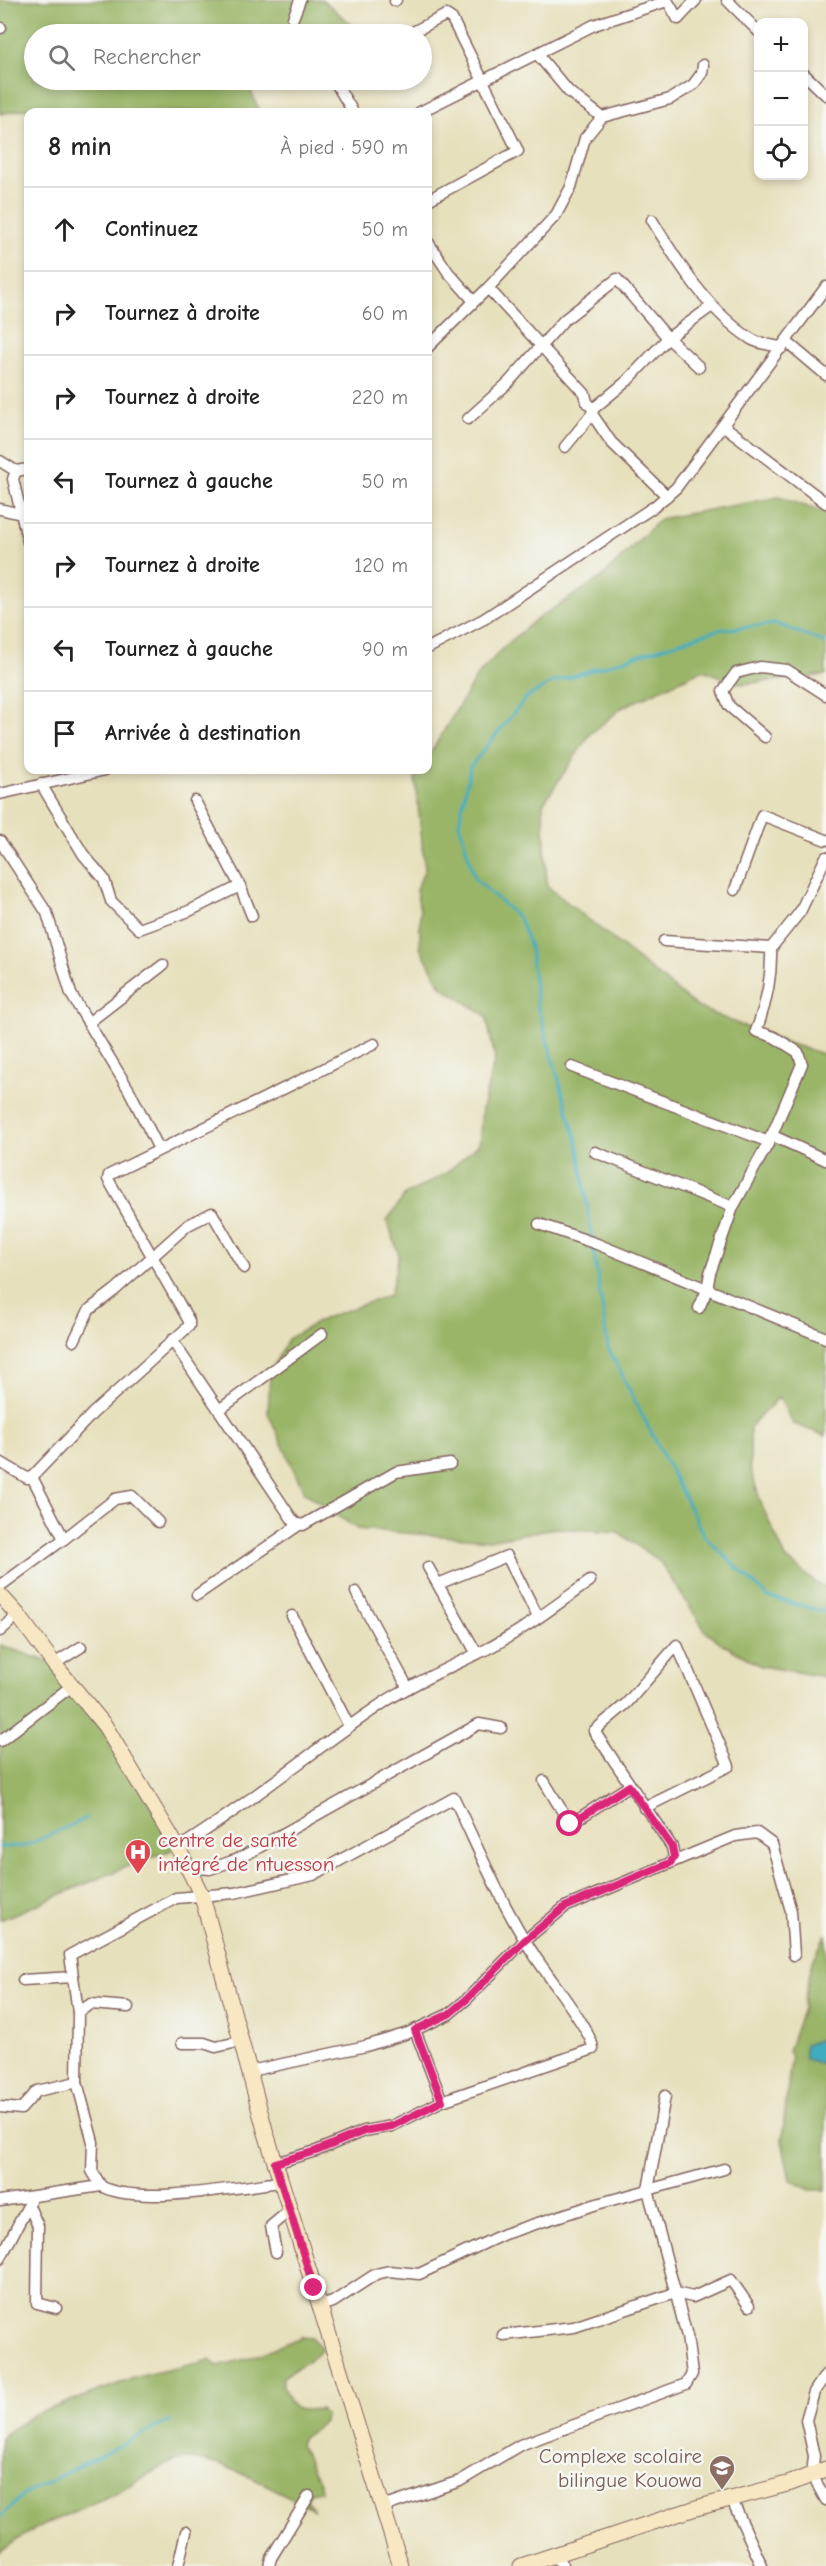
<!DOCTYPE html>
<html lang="fr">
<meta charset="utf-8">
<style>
body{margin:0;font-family:"Comic Neue",sans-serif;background:#f2f2f2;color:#222}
.controls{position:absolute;right:18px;top:18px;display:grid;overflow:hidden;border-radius:12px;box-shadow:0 3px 9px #0003}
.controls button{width:54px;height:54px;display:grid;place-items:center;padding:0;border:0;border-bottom:2px solid #e0e0e0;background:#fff;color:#222;font:30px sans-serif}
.stop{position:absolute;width:18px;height:18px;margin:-14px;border:4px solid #db2777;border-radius:50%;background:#fff}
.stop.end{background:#db2777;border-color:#fff;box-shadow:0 2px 6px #0008}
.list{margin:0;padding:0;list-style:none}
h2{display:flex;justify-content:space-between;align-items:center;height:78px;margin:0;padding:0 24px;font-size:26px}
h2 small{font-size:20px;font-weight:400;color:#767676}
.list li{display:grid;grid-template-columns:39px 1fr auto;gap:18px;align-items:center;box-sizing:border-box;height:84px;padding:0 24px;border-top:2px solid #e0e0e0}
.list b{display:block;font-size:22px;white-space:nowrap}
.list em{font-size:20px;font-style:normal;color:#767676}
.icon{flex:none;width:33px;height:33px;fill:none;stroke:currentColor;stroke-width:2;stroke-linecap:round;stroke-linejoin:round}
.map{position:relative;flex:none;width:826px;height:2566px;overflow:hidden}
.search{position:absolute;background:#fff;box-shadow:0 3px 9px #0003;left:24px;top:24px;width:408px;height:66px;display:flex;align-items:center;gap:15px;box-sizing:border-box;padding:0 21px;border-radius:33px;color:#767676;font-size:22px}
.panel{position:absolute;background:#fff;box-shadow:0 3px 9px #0003;left:24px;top:108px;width:408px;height:666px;border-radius:12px}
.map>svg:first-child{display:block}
.forest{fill:#9ab567;stroke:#726a49;stroke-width:1.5}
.water{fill:#41adbf;stroke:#466675;stroke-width:1.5}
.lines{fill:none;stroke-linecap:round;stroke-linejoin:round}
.stream{stroke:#41adbf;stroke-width:3}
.street-casing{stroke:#81635e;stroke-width:13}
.secondary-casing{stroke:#81635e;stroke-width:17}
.street{stroke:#fff;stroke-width:10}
.secondary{stroke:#f7e8c3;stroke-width:15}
.route{stroke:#db2777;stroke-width:8}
.labels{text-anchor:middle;stroke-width:5;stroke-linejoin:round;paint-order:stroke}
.health-label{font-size:21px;fill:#be3a42;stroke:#f6f6f2;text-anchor:start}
.education-label{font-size:21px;fill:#785e54;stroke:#f6f6f2;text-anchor:end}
</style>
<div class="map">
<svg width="826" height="2566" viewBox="0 0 826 2566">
<rect width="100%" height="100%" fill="#f6f6f2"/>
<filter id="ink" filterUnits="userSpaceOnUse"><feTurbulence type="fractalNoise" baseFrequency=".0167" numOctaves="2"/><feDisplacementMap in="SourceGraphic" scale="12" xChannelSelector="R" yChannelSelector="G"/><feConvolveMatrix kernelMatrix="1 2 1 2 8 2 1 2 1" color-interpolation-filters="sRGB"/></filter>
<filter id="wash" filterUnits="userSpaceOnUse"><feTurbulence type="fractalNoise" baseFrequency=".008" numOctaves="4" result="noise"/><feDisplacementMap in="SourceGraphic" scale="24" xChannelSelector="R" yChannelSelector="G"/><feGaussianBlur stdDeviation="1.35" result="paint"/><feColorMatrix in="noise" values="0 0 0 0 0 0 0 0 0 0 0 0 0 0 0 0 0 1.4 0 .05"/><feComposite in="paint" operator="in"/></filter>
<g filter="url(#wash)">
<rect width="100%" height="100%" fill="#e7e0bc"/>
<g class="forest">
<path d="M0,0H323L352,25C323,44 316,24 291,34H34V80H252L251,91L260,112H52L25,109L0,114Z"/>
<path d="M779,497L826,513V675L742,684L702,670L623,707L590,734L543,804L547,886L697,1007L772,1038L826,1055V1436L793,1424L779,1397L750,1427V1468L762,1506L786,1558L816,1583L826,1587V1677L761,1666L724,1645L706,1632L660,1562L618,1532L555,1528L489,1540L357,1529L304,1492L268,1413L270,1373L288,1339L325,1318L390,1295L399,1255L387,1220L405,1195L445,1174L479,1144L482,1109L495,1058L486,1016L441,986L420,947V910L416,890L425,869L415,778L420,770H428V757L477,676L504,647L534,621L602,577L660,519Z"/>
<path d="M0,1645L54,1664L73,1685L178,1848L140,1861L0,1920Z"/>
<path d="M826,1934V2190H810L790,2180L782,2140L791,2057L788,2051L803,2008L811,1965Z"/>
<path d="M301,2337L312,2338L322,2349L318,2354L283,2377C282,2384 284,2389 287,2396C293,2414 303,2410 320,2409L325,2415L324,2422L302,2438L300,2445L320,2484L321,2491L310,2493L307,2501L314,2510C280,2492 217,2454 178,2460C167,2462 129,2486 117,2492C78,2512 33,2524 0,2553V2437L33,2415L137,2377L210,2360L218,2366L250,2358Z"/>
</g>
<path class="water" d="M823,2039V2064L805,2059V2044Z"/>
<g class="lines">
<g class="stream">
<path d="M592,1239L579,1149L537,1005L530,947L519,918L475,879L459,823L470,767L526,698L551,683L717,630L777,624L826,643"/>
<path d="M593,1246L608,1348L704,1536L768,1597L826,1612"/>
<path d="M0,1847L25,1846L87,1818"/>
<path d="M820,2017L826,1997"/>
<path d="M0,2518L23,2495L170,2420"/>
</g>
</g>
</g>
<g filter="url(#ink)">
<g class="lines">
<g class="street-casing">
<g id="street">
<path d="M667,0L678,19L696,0"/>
<path d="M727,0L758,31"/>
<path d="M395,1L396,0"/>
<path d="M293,18L300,0"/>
<path d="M0,28H1"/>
<path d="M409,34L446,15L452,19L518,151L428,200"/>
<path d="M538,55L569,92L602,117"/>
<path d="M804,74L826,95"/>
<path d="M337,80V85L353,112"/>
<path d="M420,112L594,25L667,1"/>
<path d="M652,220C678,263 708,311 751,339C759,344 773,345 782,348"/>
<path d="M428,242L448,272L473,300"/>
<path d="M488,288L585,394L587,402L593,409L592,414L565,447"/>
<path d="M787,342L826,375"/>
<path d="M428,347L488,288L556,215L571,187L585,138L602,117L670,99L693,85L702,73L703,65"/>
<path d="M593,409L627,381L668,338L712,306"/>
<path d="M592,414L611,442L667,496"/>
<path d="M468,419L508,383L564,320L617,279L668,338L699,367"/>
<path d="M724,426L826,503"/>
<path d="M0,461L16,471L13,479L28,542"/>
<path d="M16,471L28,469"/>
<path d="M0,509L21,514"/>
<path d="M428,648L484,619L655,506L676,488L826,287"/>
<path d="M765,737L729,706L723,691L736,673L760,667L787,670L826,695"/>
<path d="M41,784L83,854L104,879L111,901L139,929L189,911L240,886"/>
<path d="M0,794L105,770"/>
<path d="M195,801L240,886L252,916"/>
<path d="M0,841L47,913L71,994L129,1090L159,1149"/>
<path d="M735,890L762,815L826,840"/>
<path d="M664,941L771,948"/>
<path d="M88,1023L163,965"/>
<path d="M572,1067L769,1142"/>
<path d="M771,1135L826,1160"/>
<path d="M595,1152L733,1207"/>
<path d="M539,1224L597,1244L826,1338"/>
<path d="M699,1308L707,1290L710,1273L733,1207L769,1142L802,1064L798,1052L774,1037L756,1031C766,1005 772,976 771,948L800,912L826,857"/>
<path d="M172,1340L292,1519L295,1523L303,1525L396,1472L450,1464"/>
<path d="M74,1341L89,1310L115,1290L188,1225L212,1213L244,1268"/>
<path d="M219,1410L322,1334"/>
<path d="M0,1462L27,1478L32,1477L93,1413L189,1326V1321L108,1179L109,1175L374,1044"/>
<path d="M64,1539L115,1499L132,1496L158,1522"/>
<path d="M428,1567L477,1654"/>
<path d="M438,1584L507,1556L538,1617"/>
<path d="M0,1586L64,1539L32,1477"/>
<path d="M356,1592L408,1688"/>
<path d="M197,1595L299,1525"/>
<path d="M292,1616L349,1726"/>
<path d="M0,1631L18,1615"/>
<path d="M54,1664L81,1647"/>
<path d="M0,1741L73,1685"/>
<path d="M544,1781L570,1824L629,1786"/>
<path d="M178,1848C251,1803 315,1748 386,1701C419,1680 453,1666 487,1649C524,1630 556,1605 590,1581"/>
<path d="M670,1863L735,1836L757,1833L772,1844L791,1911L794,1955"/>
<path d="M189,1867L210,1869L238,1859L479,1724L501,1728"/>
<path d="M23,1980L73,1977"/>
<path d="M78,2012L91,2004L128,2007"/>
<path d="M415,2030L442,2101"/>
<path d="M182,2043H204L216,2047L242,2041"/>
<path d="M250,2071L366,2046L408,2033L432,2022L449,2014L467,1999L524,1941L565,1907L670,1863L674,1857L672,1847L594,1731L627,1703L677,1645L729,1766L644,1808"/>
<path d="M0,2107L21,2109L37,2091L77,2082"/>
<path d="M101,2186L92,2171L93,2142L77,2082L78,2012L70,1955L176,1898L234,1893L313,1875L454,1798C482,1856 507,1919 546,1972C555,1985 594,2036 593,2049L442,2101L392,2126L364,2131L316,2151L275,2163"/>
<path d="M648,2190L665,2096"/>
<path d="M648,2190L724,2169"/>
<path d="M0,2201L101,2186C135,2206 240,2187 280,2182"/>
<path d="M28,2204L38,2226L37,2303L56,2308"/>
<path d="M276,2252L271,2226L289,2211"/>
<path d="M0,2259L30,2202"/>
<path d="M319,2306L333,2302L376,2274L389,2271L419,2274L504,2234L597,2204L648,2190L687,2336L692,2374L686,2384L520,2445L460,2481L383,2507"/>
<path d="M503,2335L574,2327L675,2293L693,2297L731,2280L749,2306"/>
<path d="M826,2374L814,2392L806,2420L814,2456L812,2475L826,2500"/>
<path d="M732,2500L762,2566"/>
<path d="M550,2555L562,2563L563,2566"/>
<path d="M178,2566L186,2532"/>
<path d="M269,2566L271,2558L309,2496"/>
</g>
</g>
<g class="secondary-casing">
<g id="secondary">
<path d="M0,1595L18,1615L54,1664L105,1726L178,1848L202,1896L265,2130L401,2566"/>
<path d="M521,2566L696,2508L791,2483L826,2469"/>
</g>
</g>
<use href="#street" class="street"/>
<use href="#secondary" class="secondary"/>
</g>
</g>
<g class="lines" filter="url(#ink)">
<path class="route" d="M314,2288L275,2163L316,2151L364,2131L392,2126L442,2101L415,2030L449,2014L467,1999L524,1941L565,1907L670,1863L674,1857L672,1847L629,1786L570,1824"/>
</g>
<defs>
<g id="hospital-pin" transform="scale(1.35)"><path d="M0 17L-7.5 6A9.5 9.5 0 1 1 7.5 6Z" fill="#e0444e" stroke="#f6f6f2"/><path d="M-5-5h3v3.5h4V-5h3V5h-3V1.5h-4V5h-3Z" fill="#fff"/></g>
<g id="school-pin" transform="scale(1.35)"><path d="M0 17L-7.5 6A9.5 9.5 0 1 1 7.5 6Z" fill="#8d6e63" stroke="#f6f6f2"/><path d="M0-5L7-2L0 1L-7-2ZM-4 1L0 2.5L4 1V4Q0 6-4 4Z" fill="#fff"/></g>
</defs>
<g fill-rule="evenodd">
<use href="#hospital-pin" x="138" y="1852"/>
<use href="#school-pin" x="722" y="2468"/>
</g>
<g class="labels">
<g class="health-label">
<text x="158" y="1847">centre de santé<tspan x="158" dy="24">intégré de ntuesson</tspan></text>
</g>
<g class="education-label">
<text x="702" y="2463">Complexe scolaire<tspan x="702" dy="24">bilingue Kouowa</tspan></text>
</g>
</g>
</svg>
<div class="controls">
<button>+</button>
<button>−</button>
<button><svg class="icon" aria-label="locate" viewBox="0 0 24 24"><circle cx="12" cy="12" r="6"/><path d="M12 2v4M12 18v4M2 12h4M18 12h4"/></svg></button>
</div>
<div class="stop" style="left:570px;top:1824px"></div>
<div class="stop end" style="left:314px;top:2288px"></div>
<div class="search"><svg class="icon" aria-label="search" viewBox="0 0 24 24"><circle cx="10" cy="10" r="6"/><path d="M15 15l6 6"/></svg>Rechercher</div>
<section class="panel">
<h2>8 min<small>À pied · 590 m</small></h2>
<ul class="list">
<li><svg class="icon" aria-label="ahead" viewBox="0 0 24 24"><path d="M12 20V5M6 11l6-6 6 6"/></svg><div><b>Continuez</b></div><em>50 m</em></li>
<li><svg class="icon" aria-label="right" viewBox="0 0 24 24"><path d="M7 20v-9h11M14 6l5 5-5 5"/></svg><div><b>Tournez à droite</b></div><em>60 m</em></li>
<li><svg class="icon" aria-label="right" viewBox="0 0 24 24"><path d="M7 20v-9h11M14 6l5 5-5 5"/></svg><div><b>Tournez à droite</b></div><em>220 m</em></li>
<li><svg class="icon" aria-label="left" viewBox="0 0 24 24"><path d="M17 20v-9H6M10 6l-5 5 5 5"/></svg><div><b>Tournez à gauche</b></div><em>50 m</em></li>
<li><svg class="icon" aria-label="right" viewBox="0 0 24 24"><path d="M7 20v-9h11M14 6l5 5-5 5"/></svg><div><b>Tournez à droite</b></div><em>120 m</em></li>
<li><svg class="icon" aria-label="left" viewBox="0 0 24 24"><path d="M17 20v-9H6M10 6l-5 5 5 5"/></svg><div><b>Tournez à gauche</b></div><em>90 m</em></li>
<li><svg class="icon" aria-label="arrive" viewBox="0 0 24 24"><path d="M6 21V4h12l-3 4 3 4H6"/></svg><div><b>Arrivée à destination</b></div></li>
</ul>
</section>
</div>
